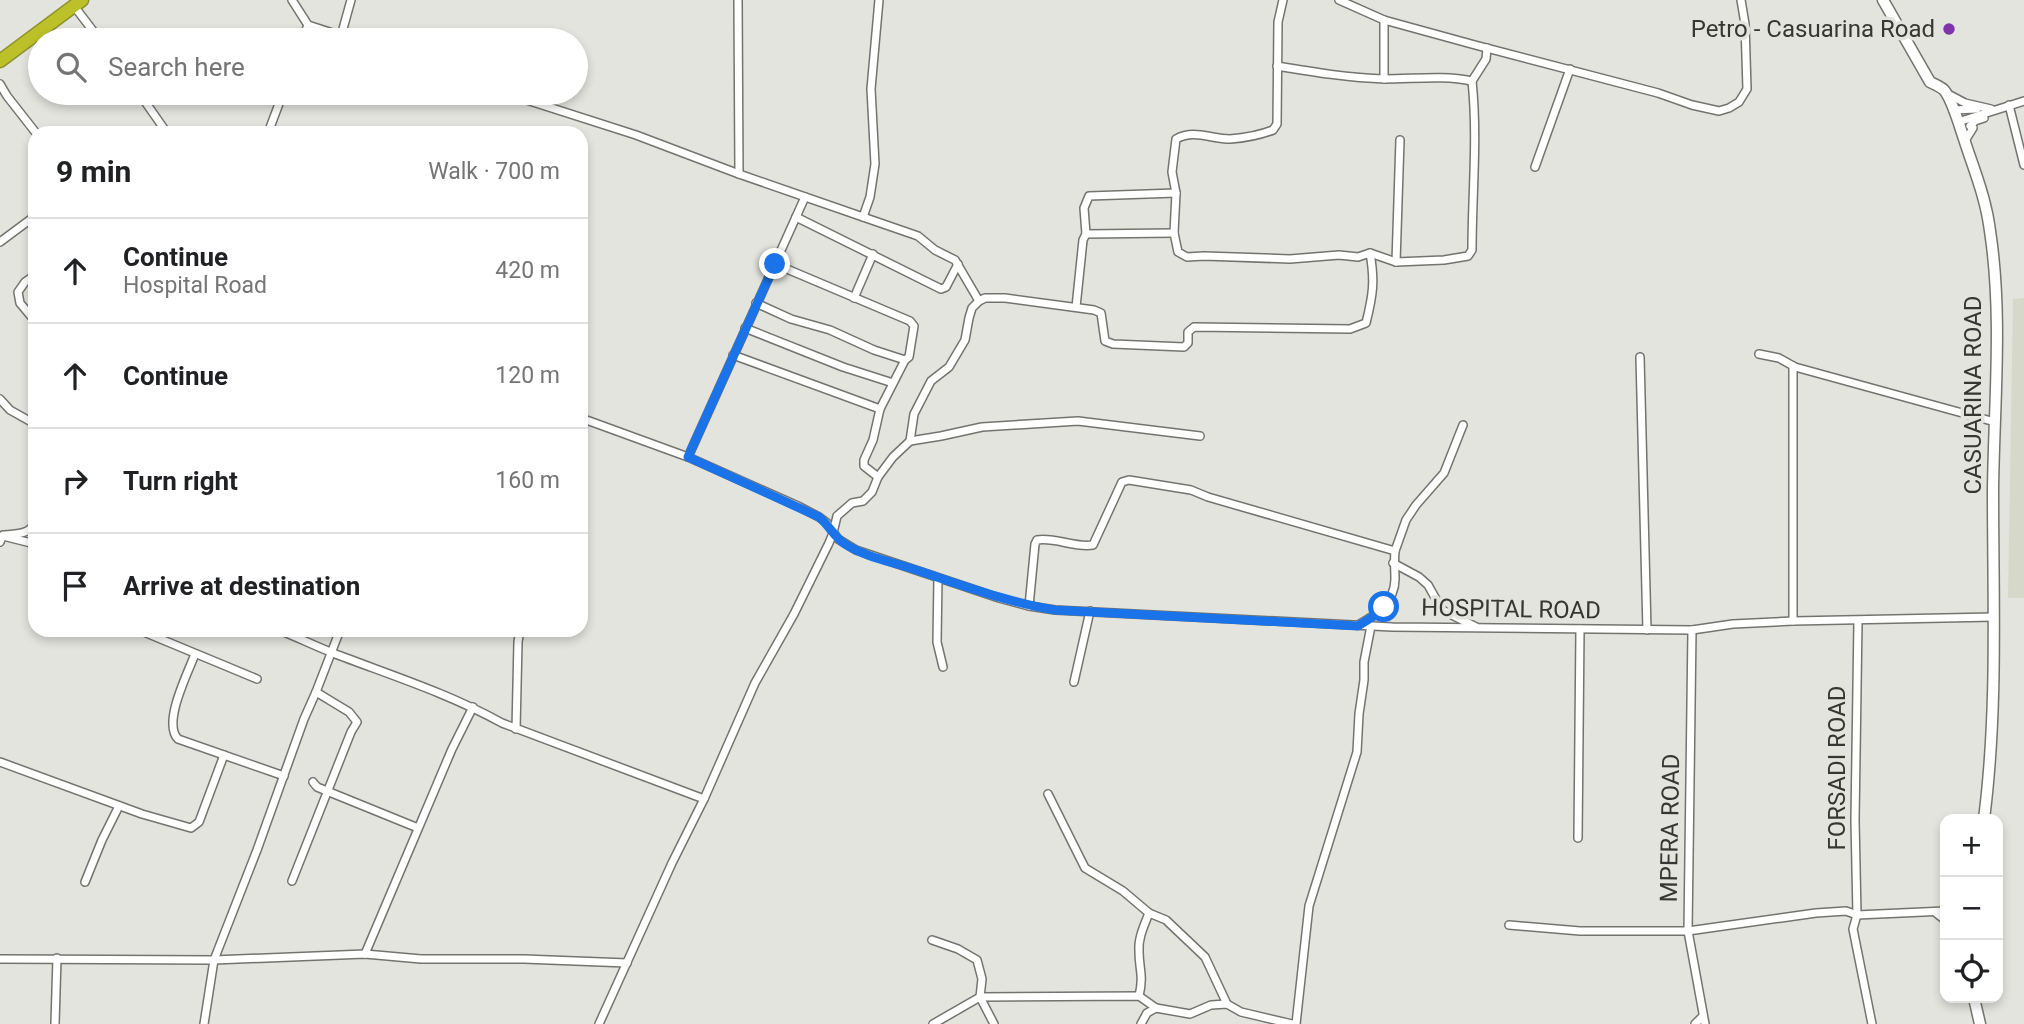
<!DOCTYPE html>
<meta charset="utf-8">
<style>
body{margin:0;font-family:Roboto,sans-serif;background:#f2f2f2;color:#202124}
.controls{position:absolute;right:21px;bottom:21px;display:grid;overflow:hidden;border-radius:14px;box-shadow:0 4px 10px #0003}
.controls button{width:63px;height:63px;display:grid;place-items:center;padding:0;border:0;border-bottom:2px solid #e0e0e0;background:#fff;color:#202124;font:35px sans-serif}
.stop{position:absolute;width:21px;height:21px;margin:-16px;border:5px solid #1a73e8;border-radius:50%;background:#fff}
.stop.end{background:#1a73e8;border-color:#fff;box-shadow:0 2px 7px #0008}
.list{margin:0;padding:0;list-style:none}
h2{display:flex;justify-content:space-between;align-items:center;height:91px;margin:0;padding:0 28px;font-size:30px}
h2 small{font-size:23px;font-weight:400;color:#757577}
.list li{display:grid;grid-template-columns:46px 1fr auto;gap:21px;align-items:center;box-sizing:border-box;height:105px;padding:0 28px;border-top:2px solid #e0e0e0}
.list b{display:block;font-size:26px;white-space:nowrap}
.list p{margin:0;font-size:23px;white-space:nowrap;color:#757577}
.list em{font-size:23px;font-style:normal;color:#757577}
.icon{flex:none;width:38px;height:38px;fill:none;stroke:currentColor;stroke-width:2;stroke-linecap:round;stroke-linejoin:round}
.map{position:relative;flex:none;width:2024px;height:1024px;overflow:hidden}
.search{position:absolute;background:#fff;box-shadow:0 4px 10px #0003;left:28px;top:28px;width:560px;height:77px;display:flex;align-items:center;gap:18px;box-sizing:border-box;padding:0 24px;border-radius:38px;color:#757577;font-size:26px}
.panel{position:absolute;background:#fff;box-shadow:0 4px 10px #0003;left:28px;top:126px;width:560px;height:511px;border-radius:21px}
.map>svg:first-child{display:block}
.built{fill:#d6d8ca}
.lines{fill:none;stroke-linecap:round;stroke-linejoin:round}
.street-casing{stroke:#74746f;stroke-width:10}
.secondary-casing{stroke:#74746f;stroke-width:13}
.highway-casing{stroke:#8d912d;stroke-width:15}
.street{stroke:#fff;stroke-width:7}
.secondary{stroke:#fff;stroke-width:10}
.highway{stroke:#bcc129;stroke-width:12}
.route{stroke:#1a73e8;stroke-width:9}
.poi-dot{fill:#7c36a9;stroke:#e3e4de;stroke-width:2.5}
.labels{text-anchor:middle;stroke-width:7;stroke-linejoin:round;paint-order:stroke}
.poi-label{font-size:24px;fill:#363734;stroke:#e3e4de;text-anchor:end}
.street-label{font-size:24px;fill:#363734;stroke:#e3e4de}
</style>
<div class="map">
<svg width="2024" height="1024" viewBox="0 0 2024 1024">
<rect width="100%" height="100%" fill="#e3e4de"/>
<path class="built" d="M2024,298V598H2008L2013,299Z"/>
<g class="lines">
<g class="street-casing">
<g id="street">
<path d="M292,0L308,25L354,40"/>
<path d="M738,0L739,174"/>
<path d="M1283,0L1278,22L1277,124L1273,130C1260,135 1244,138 1230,139C1211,139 1194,129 1176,139L1172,172L1176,193L1174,233L1178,252L1187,257L1204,256L1290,259L1339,255L1358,257L1370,253L1396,262L1444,260L1468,256L1472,250C1472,194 1478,137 1472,81"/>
<path d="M1339,0L1384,20L1475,45L1658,93L1692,105L1719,111L1729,108L1739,102L1747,89L1745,24L1741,0"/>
<path d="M74,6L100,40"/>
<path d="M1384,20V79"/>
<path d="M341,36L351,0"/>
<path d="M302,40L308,25"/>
<path d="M1277,66C1313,72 1349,78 1385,79C1414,79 1444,75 1472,81L1486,59L1487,48"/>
<path d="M0,84L7,96L36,133"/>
<path d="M139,93L167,133"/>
<path d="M505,93L636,135L739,174L863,217L870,197L875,164L871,89L879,0"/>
<path d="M1948,94L1965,103L1991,109"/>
<path d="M2009,105L2024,165"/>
<path d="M1953,110L1977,109"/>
<path d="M1958,122L2024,101"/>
<path d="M268,133L283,93"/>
<path d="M1965,141L1973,128L1970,126L1975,121L1984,118"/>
<path d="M1535,167L1570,69"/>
<path d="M796,217L941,289L946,287L958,264"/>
<path d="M863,217L918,236L935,250L955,260L979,301"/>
<path d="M1086,234L1174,233"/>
<path d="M0,242L35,216"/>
<path d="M1396,262L1400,140"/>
<path d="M775,264L910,321L914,326L909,357L905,360L880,409L873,440L864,460V466L878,477"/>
<path d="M35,275L25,282L18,292L20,303L35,321"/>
<path d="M854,298L873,254"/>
<path d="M756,303L791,319L830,330L874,350L905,360"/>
<path d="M1076,307L1083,240L1086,234L1084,208L1089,196L1176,193"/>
<path d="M745,328L843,367L893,383"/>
<path d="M1759,354L1779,358L1795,367L1995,422"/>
<path d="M733,355L880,409"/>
<path d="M1640,357L1647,630"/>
<path d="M0,399L10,410L35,424"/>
<path d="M581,418L688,457L798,506L819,517L827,523L838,539L856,550L999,598L1029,606L1055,610L1392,627L1692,630L1733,624L1793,621L1994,617"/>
<path d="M581,433L584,420"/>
<path d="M910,441L941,436L982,427L1078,421L1200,436"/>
<path d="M688,457L805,197"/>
<path d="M7,537L35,544"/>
<path d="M0,542L3,535C15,534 30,535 35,522"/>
<path d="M1395,551L1406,520L1416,505L1444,473L1463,425"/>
<path d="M1393,563L1419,577L1428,585L1442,610L1476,627"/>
<path d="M938,578L937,642L943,667"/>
<path d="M1029,606L1035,544L1037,540C1056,537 1074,548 1093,545L1122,482L1129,480L1191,490L1208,497L1395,551C1394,561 1395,569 1395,579C1395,602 1376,615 1358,625"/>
<path d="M1793,621V366"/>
<path d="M1858,621L1855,820L1857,915L1853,929L1872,1024"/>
<path d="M139,630L257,679"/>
<path d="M279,630C297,637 315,646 333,653C390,675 448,693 502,723L704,799"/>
<path d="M1692,630L1688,931L1705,1024"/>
<path d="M195,654C188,673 162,723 178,739L284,776"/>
<path d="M1074,682L1090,611"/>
<path d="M516,729L518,642L520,630"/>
<path d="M0,762L142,814L191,828L199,822L224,755"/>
<path d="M313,782L317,787L418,828"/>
<path d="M1048,794L1085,868L1123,891L1149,913L1166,920L1205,957L1227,1004"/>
<path d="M1578,838L1580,629"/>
<path d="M292,881L351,732L357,722L349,712L316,692"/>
<path d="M85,882L102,840L119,806"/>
<path d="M1935,912L1945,920"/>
<path d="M1509,925L1580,931H1688L1816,913L1846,911L1857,915L1945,911"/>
<path d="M932,940L958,949L977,960L982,979L980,997L994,1024"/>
<path d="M365,954L452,749L473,707"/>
<path d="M0,959L214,960L365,954L421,959H524L627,963"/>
<path d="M1139,996C1144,975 1139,970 1139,951C1138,938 1144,926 1149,913"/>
<path d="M55,1024L57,958"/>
<path d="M204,1024L214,960L257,850L304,719L316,692L340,630"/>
<path d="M599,1024L672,863L704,799L755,683L794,614L829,543L833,533L837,516L852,503L863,501L872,492L878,477L893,457L910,441L914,414L931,381L949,367L965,340L969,318L972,308L979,301L985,298H1005L1094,310L1101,313L1105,341L1113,344L1184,347L1188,343V332L1194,327L1350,329L1366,323C1373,295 1375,281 1370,253"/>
<path d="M933,1024L980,997L1139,996L1156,1008"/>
<path d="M1141,1024L1147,1013L1156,1008L1190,1014L1211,1005L1227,1004L1241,1012L1292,1024"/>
<path d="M1296,1024L1309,906L1357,752L1359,714L1364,680V662L1371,626"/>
<path d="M1695,1024L1703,1016"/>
</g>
</g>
<g class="secondary-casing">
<g id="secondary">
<path d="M1883,0L1930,82C1934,84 1941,87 1944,90C1952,99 1960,127 1964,139C1974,170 1986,198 1990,231C2003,316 1994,404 1993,490C1993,600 1998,710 1984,819"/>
<path d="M1974,998L1980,1024"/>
</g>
</g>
<g class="highway-casing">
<path id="highway" d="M0,61L82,0"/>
</g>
<use href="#street" class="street"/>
<use href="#secondary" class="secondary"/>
<use href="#highway" class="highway"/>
</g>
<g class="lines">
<path class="route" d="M775,264L688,457L819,517C829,525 834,537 845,544C865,557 893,562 916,570C962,585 1007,602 1055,610L1358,626L1374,616L1384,607"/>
</g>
<circle class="poi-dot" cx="1949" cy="29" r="7"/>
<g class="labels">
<g class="poi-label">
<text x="1935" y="37">Petro - Casuarina Road</text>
</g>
<g class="street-label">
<text transform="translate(1973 395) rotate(-90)" y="8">CASUARINA ROAD</text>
<text transform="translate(1511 609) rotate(1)" y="8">HOSPITAL ROAD</text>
<text transform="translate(1837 768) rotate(-90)" y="8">FORSADI ROAD</text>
<text transform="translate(1670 828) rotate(-89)" y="8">MPERA ROAD</text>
</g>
</g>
</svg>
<div class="controls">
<button>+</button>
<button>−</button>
<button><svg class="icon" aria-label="locate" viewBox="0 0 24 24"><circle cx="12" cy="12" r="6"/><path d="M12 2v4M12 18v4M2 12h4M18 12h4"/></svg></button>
</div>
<div class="stop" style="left:1384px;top:607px"></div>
<div class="stop end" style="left:775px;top:264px"></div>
<div class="search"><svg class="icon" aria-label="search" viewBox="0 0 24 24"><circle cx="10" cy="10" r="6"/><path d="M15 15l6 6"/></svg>Search here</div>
<section class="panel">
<h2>9 min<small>Walk · 700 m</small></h2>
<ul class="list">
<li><svg class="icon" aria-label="ahead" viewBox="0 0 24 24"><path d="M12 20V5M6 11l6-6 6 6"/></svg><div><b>Continue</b><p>Hospital Road</p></div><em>420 m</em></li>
<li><svg class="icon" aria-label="ahead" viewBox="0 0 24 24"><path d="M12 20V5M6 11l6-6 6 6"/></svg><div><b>Continue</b></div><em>120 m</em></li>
<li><svg class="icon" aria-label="right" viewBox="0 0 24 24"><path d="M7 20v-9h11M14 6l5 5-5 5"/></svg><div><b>Turn right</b></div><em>160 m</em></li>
<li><svg class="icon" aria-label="arrive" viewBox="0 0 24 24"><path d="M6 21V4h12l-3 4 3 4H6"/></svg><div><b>Arrive at destination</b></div></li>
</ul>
</section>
</div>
